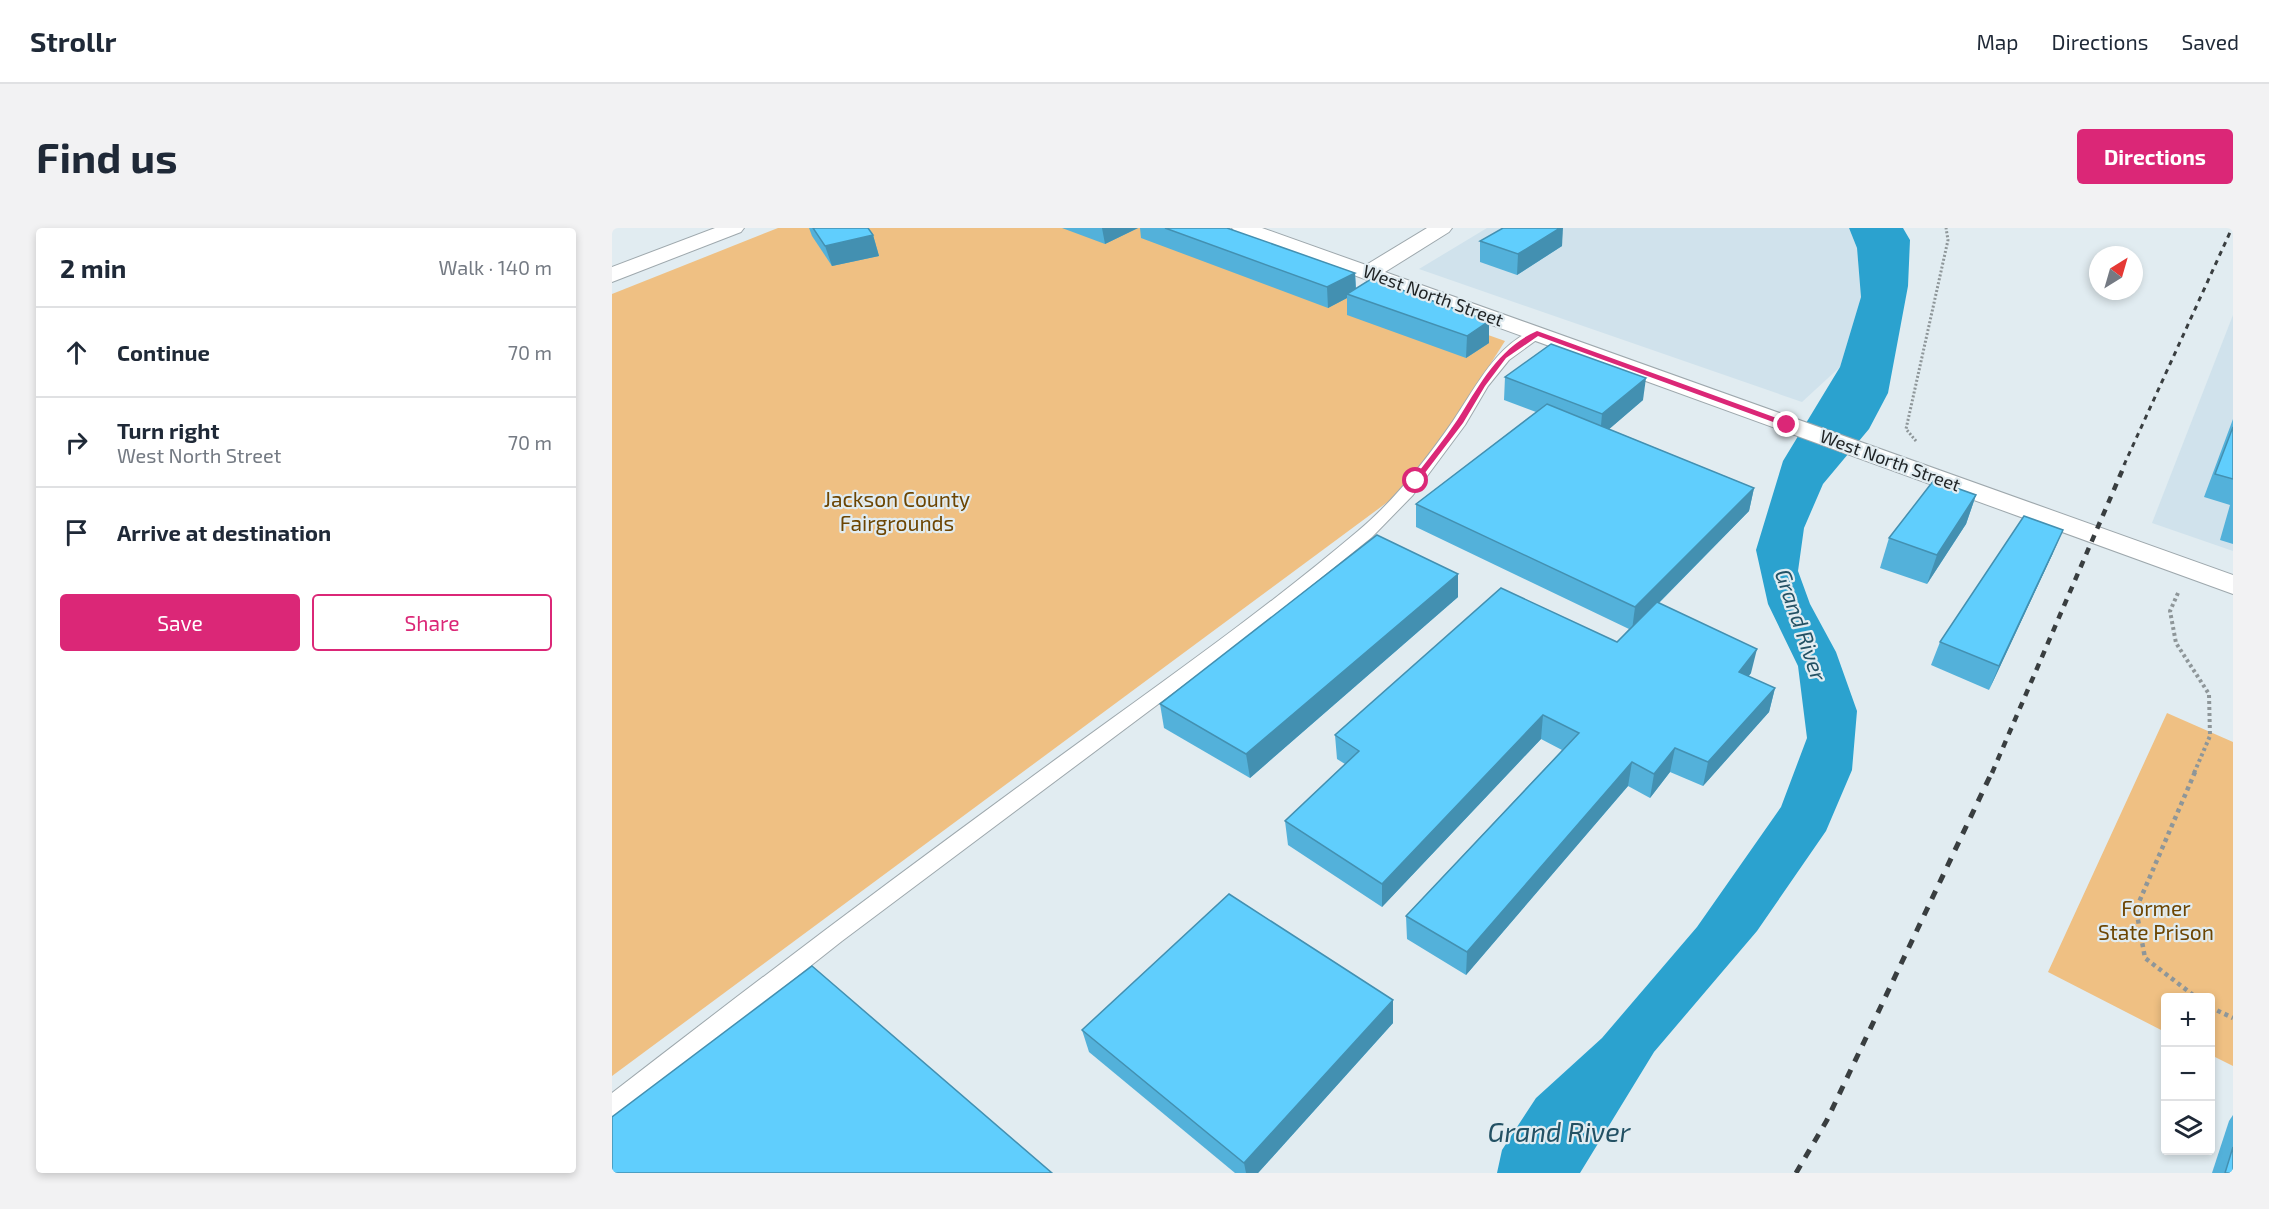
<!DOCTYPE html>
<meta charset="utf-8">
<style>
body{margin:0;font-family:"Exo 2",sans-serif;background:#f2f2f3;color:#1f2937}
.controls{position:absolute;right:18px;bottom:18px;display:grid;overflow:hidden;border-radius:6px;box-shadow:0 3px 9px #0003}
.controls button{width:54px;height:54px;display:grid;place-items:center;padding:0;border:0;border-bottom:2px solid #e0e1e3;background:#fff;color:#1f2937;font:30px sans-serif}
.compass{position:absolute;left:1477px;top:18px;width:54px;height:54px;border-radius:50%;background:#fff;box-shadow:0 3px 9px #0003;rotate:37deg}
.stop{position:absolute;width:18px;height:18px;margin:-14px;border:4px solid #db2777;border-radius:50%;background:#fff}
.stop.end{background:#db2777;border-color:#fff;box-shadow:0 2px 6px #0008}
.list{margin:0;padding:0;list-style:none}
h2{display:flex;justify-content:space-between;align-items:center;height:78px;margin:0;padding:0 24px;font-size:26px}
h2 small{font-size:20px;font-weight:400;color:#747a83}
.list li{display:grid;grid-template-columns:39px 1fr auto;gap:18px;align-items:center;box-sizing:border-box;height:90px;padding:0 24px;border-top:2px solid #e0e1e3}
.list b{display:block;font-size:22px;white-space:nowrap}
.list p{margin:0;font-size:20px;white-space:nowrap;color:#747a83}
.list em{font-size:20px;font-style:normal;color:#747a83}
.actions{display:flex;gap:12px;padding:18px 24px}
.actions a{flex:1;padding:14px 0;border:2px solid #db2777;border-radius:6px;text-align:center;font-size:21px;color:#db2777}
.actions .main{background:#db2777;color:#fff}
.icon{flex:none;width:33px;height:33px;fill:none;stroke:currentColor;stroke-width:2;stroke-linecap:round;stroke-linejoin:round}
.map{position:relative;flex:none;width:1621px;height:945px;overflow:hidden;border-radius:6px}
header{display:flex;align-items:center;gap:36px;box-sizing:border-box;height:84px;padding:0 30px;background:#fff;border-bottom:2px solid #e0e1e3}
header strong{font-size:28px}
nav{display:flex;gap:33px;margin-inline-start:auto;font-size:21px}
.intro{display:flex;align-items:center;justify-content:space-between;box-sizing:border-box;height:144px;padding:0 36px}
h1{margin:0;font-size:42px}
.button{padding:15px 27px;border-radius:6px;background:#db2777;color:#fff;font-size:21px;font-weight:700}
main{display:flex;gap:36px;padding:0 36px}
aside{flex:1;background:#fff;border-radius:6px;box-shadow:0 3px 9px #0003}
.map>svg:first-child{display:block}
.built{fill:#d0e2ec}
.green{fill:#efc083}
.water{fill:#2ba2cf}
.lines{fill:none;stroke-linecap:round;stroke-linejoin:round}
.service-casing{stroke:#9ea8ad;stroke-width:2}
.minor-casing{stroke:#9ea8ad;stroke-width:2}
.path-far2{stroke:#8e9699;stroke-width:3;stroke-dasharray:2 2;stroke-linecap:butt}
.path-far1{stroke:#8e9699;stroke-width:4;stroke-dasharray:3 3;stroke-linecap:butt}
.path{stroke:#8e9699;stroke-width:4.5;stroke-dasharray:4 4;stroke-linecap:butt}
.service{fill:#fff;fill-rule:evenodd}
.minor{fill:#fff;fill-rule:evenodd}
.rail-far2{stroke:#393e40;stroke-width:3;stroke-dasharray:5 5;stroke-linecap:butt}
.rail-far1{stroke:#393e40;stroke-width:4.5;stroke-dasharray:7 7;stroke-linecap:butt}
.rail{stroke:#393e40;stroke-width:5;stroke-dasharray:9 9;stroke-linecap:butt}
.wall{fill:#53b1da}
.shaded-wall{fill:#4390b1}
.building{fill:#60cefd;stroke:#4390b1;stroke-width:1.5}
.route{fill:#db2777}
.labels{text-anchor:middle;stroke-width:4.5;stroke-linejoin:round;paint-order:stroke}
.far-street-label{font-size:18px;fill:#202426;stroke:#e1ecf1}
.park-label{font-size:21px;fill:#6c4502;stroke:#e1ecf1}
.water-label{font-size:22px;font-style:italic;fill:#235164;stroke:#e1ecf1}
.near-water-label{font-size:27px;font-style:italic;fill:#235164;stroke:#e1ecf1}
</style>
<header>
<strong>Strollr</strong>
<nav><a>Map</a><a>Directions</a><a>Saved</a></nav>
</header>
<div class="intro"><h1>Find us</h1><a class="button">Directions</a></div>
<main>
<aside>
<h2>2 min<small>Walk · 140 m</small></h2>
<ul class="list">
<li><svg class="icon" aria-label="ahead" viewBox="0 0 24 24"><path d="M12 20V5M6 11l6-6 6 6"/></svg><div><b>Continue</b></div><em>70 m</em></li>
<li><svg class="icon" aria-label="right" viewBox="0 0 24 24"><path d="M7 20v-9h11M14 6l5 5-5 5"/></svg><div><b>Turn right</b><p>West North Street</p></div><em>70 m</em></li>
<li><svg class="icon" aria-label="arrive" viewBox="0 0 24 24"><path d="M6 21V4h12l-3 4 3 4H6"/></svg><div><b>Arrive at destination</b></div></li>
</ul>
<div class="actions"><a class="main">Save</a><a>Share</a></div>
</aside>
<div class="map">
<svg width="1621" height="945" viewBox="0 0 1621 945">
<rect width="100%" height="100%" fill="#e1ecf1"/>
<g class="built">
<path d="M875,0H1237L1245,20L1249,69L1228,139L1190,174L807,41Z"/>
<path d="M1621,87V323L1540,295Z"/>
</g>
<g class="green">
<path d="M166,0H575L893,113L804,253L0,848V66Z"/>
<path d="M1555,485L1621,514V838L1599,827L1598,770H1554L1553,804L1436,744Z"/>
</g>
<path class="water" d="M1237,0H1291L1298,12L1296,58L1276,165L1257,201L1211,256L1192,300L1186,343L1198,376L1224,424L1245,483L1240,542L1214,603L1145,703L1042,824L968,945H885L890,922L924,870L990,810L1085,699L1169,579L1195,510L1186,438L1156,376L1144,322L1171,233L1228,139L1249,69L1245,20Z"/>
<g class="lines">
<g class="service-casing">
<path id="service" d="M925,101L930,102L932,105L930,108L897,132L876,158L853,197L801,267L760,309L637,408L230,713L9,888L0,892V865C138,758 276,654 417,551C527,470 641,392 746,303C783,272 814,232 841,193C863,161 885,114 925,101Z"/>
</g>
<g class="minor-casing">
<g id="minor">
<path d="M103,0H132L129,4L0,54V39Z"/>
<path d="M620,0H650L754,37L815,0H840L837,4L773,44L1621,347V366L623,4Z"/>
</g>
</g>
<path class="path-far2" d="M1304,213L1294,201L1336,12L1334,0"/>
<path class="path-far1" d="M1566,365L1558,383L1564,415L1597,466L1598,508L1582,545"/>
<g class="path">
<path d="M1583,544L1524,681L1533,730L1585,770"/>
<path d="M1598,779L1621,790"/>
</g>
<use href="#service" class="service"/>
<use href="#minor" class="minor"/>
<path class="rail-far2" d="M1512,237L1620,0"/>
<path class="rail-far1" d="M1380,545L1513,236"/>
<path class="rail" d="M1184,945L1215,892L1380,544"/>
</g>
<g class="wall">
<path d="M197,0H256L261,7L267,28L220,38L200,8Z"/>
<path d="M450,0H526L493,16Z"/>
<path d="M528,0H615L743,45L744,61L877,115L854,130L735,87V70L716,80L529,10Z"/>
<path d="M868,13L950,18L905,47L868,34Z"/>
<path d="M893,149L1031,172L997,201L1142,260L1137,283L1047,375L1139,445L1136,449L1163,460L1157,484L1091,558L1058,544L1038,570L1016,558L854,747L795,711L794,688L950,522L929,511L770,679L676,617L673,593L733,536L725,531L723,507L1005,414L1017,401L804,299V276L924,184L892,172Z"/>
<path d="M1621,191V316L1608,312L1618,277L1592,269Z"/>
<path d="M1364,267L1354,296L1315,356L1268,340L1277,310Z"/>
<path d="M1441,325L1377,462L1319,437L1328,414Z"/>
<path d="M846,346V369L638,550L552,500L548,476Z"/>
<path d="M781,795L646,945H623L477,824L470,802Z"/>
<path d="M1621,887V945H1600L1617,893Z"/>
</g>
<g class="shaded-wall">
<path d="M490,0H526L493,16Z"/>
<path d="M948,0H951L950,18L905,47L906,26Z"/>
<path d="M261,7L267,28L220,38L213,18Z"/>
<path d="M743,45L744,65L735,66V70L716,80L715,59Z"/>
<path d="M877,93V115L854,130L855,108Z"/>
<path d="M1034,150L1031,172L988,209L990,186Z"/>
<path d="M1142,260L1137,283L1020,402L1023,379Z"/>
<path d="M1364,267L1354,296L1315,356L1325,327Z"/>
<path d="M1451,302L1441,325L1377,462L1387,438Z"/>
<path d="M846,346V369L638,550L634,526Z"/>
<path d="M1145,421L1139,445L1121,468L1127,444Z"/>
<path d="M1163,460L1157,484L1091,558L1096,534Z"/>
<path d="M931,487L929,511L770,679V656Z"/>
<path d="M1063,520L1058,544L1038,570L1042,546Z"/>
<path d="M1020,534L1016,558L854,747L855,724Z"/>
<path d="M781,772V795L646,945H634L632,935Z"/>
</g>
<g class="building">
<path d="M201,0H256L261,7L213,18Z"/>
<path d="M553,0H615L743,45L715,59Z"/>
<path d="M891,0H948L906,26L868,13Z"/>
<path d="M759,51L877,93L855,108L735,66Z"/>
<path d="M939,116L1034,150L990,186L893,149Z"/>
<path d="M935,176L1142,260L1023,379L804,276Z"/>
<path d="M1621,199V251L1603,246Z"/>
<path d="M1322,252L1364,267L1325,327L1277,310Z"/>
<path d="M1412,288L1451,302L1387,438L1328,414Z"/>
<path d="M765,307L846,346L634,526L548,476Z"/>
<path d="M889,360L1005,414L1045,374L1145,421L1127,444L1163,460L1096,534L1063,520L1042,546L1020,534L855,724L794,688L967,505L931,487L770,656L673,593L747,523L723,507Z"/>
<path d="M617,666L781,772L632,935L470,802Z"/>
<path d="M200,738L440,945H0V889Z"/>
<path d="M1621,919V945H1613Z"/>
</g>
<path class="route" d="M925,103L1178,195L1179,197L1172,198L926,108L894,130L873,158L851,195L806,254H801V251C816,231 832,212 846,191C867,158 886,120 925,103Z"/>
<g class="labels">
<g class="far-street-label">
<text transform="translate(821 68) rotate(20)" y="6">West North Street</text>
<text transform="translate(1278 233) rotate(20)" y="6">West North Street</text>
</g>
<g class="park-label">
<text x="285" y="279">Jackson County<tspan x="285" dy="24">Fairgrounds</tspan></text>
<text x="1544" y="688">Former<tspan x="1544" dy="24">State Prison</tspan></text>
</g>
<g class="water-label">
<text transform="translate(1189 397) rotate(71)" y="8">Grand River</text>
</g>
<g class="near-water-label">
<text x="947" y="914">Grand River</text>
</g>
</g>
</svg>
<div class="controls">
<button>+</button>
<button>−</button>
<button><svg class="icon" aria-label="layers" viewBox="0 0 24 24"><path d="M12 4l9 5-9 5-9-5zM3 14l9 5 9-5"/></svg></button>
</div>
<svg class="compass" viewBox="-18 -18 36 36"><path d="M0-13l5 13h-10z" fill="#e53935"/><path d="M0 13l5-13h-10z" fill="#747a83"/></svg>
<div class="stop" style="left:804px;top:253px"></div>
<div class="stop end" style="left:1175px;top:197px"></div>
</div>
</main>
